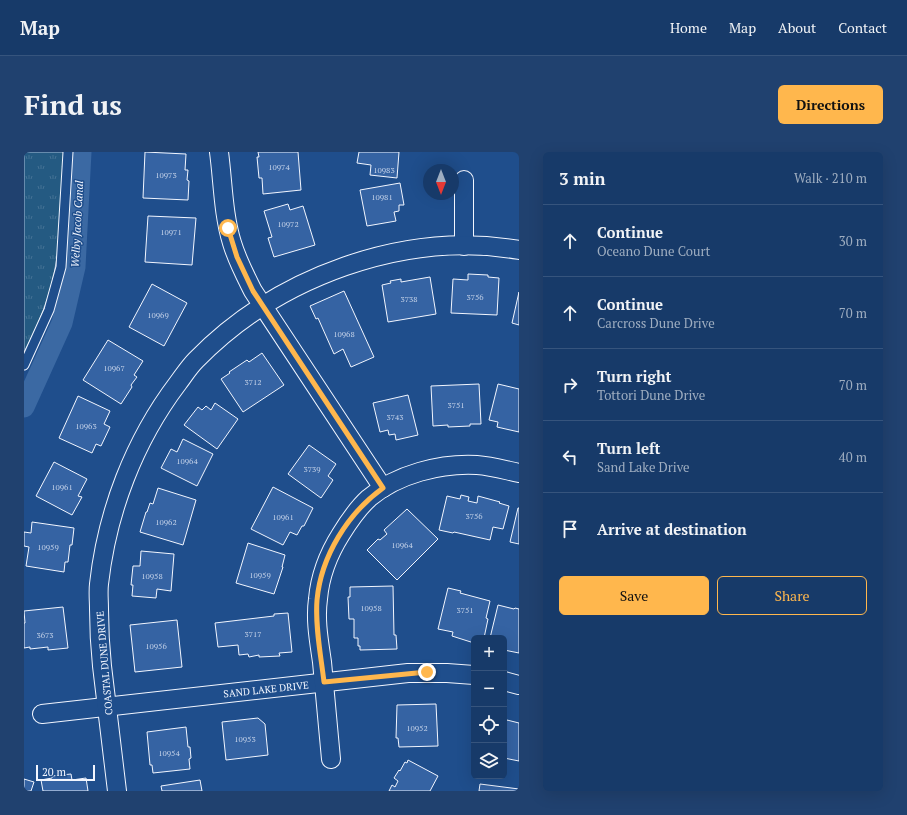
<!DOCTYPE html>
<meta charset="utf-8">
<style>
body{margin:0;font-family:"PT Serif",serif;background:#20416f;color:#f1f3f6}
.controls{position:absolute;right:12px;bottom:12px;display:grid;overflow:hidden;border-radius:6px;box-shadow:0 4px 16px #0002}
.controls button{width:36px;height:36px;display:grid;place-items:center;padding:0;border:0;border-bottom:1px solid #36547d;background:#173a69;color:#f1f3f6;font:20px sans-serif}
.compass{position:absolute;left:399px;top:12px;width:36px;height:36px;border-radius:50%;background:#173a69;box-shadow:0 4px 16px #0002;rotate:180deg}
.scale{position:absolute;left:12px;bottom:10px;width:59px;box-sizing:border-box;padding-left:4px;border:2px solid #f2f6ff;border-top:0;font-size:11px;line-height:14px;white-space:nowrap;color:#f2f6ff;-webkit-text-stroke:3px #1f4e8c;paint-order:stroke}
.stop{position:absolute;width:12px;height:12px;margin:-9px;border:3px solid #ffb74d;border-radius:50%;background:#fff}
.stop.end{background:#ffb74d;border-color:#fff;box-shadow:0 1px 4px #0008}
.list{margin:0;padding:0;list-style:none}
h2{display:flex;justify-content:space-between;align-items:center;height:52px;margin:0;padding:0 16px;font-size:17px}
h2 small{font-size:13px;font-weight:400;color:#9eadc0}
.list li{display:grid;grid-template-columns:26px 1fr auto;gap:12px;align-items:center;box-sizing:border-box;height:72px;padding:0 16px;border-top:1px solid #36547d}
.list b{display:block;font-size:15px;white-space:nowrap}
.list p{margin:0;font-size:13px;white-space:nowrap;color:#9eadc0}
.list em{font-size:13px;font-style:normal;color:#9eadc0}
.actions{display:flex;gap:8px;padding:12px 16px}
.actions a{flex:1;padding:9px 0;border:1px solid #ffb74d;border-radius:6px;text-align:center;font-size:14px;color:#ffb74d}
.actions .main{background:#ffb74d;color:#111}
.icon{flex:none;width:22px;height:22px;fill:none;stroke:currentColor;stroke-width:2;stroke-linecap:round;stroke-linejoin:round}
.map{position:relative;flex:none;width:495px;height:639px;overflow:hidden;border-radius:6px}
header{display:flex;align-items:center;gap:24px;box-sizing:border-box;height:56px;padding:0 20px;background:#173a69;border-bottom:1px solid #36547d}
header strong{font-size:19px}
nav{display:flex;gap:22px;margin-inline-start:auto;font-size:14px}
.intro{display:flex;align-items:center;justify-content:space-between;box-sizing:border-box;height:96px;padding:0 24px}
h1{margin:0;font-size:28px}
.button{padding:10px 18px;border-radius:6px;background:#ffb74d;color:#111;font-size:14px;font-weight:700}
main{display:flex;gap:24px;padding:0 24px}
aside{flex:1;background:#173a69;border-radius:6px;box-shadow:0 4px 16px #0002}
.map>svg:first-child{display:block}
.grass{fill:url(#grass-tufts);stroke:#a8bbd7}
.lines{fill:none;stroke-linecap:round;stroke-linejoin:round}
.canal{stroke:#3b69a3;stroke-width:21}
.building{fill:#3563a3;stroke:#f2f6ff}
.lane-casing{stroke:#f2f6ff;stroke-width:11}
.street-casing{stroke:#f2f6ff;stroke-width:20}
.lane{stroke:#1f4e8c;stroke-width:9}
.street{stroke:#1f4e8c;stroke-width:18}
.route{stroke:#ffb74d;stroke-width:5}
.labels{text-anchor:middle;stroke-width:3;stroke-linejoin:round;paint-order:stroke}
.number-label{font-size:8px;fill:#c3d1e8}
.street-label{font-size:10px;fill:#f2f6ff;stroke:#1f4e8c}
.water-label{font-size:11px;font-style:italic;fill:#f2f6ff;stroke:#1f4e8c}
</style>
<header>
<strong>Map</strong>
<nav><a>Home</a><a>Map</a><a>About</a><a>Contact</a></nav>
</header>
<div class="intro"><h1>Find us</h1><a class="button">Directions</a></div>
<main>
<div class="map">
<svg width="495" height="639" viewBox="0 0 495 639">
<defs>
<pattern id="grass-tufts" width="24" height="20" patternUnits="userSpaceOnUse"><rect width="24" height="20" fill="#245a82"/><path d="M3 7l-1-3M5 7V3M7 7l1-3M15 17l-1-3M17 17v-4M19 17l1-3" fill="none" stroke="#447295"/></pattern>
</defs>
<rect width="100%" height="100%" fill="#1f4e8c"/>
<path class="grass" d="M0,0H41C39,37 39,75 32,111C27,143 15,172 0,200Z"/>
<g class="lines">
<path class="canal" d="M0,255L38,171L51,115L57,0"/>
</g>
<g class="building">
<path d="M121,0L162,2L161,18H164L163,28L165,29L164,48L119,46Z"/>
<path d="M234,0H274L277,38L239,42L238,26H235L233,5H235Z"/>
<path d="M335,0H375L373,26L346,23L347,13L333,11Z"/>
<path d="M376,31L380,53H375V59L370,60L372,69L343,74L336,38Z"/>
<path d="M264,52L266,58L279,54L291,93L250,105L244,86L248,85L240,59Z"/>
<path d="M124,64L172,66L168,113L121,110Z"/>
<path d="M444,122L464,123V125L475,126L473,163L427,161L429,127L444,128Z"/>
<path d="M406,125L412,162L364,170L358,133L367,131L366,129L377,127V130Z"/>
<path d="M128,132L163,151L140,194L105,175Z"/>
<path d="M320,139L350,205L327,215L319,197L310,202L294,166L292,167L286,154Z"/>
<path d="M495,140V173L488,171Z"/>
<path d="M84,188L119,209L110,223L113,225L107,233L108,235L97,252L59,228Z"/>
<path d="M238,201L260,233L219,260L197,227L206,221L205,220L223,208L225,210Z"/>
<path d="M455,232L457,272H446V274L424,275V273L409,274L407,234Z"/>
<path d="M474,232L495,237V280L473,275L474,270L465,268Z"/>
<path d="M384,243L394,283L372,288L371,282L365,283L364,278L356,280L349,251Z"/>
<path d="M54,244L86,259L80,272L86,275L77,294L72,292L68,301L35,286Z"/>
<path d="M191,251L214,267L193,297L160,273L174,255L178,258L182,254L187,258Z"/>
<path d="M159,287L189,302L173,334L137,316L147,297L153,300Z"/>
<path d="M285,293L312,312L304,324L309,328L297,346L264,322Z"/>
<path d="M30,310L63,327L54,344L58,345L48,363L12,344Z"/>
<path d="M249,335L289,356L280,374H278L273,383L266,380L259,393L227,377Z"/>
<path d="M134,336L172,348L159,393L116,380L122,360H123L126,351L129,352Z"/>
<path d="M437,343L445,345L444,349L453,351L454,344L476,350L475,351L485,354L479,377L469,375L466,388L430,380L429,381L415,378L423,344L436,347Z"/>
<path d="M494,356H495V392L486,390Z"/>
<path d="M383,357L414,387L373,428L343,398L354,387L356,388L363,382L360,378Z"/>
<path d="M8,370L50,376L48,393H46L44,410H41L40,420L2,414L5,395L0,394V380L7,381Z"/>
<path d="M224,391L261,403L258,415H259L250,442L212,431Z"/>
<path d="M117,399L150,402L147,439L133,437L132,446L108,444L109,433H107L109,414H116Z"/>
<path d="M369,434L370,483H372L373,497L336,498V494H334V486H330V467H325L324,445H326V435Z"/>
<path d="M424,436L437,439L436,441L466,449L462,466L464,467L460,486H450V491L428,484L429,480L414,477Z"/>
<path d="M474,453L490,457L491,456L495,457V501L480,498V486H466Z"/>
<path d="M39,455L44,496L24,498V495L6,497V495L0,496V471H1L0,459Z"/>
<path d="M264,461L268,500L255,501L256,504L235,505V503L225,505L224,502L215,503L214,493L194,495L191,471L250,464V462Z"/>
<path d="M153,468L158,515L111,520L106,473Z"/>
<path d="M412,552L414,594L375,595L374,586H372L373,553Z"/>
<path d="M234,566L241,572L244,603L202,608L198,570Z"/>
<path d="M483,568L495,571V609L480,606V571H482Z"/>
<path d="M162,575L164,595H166L167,606L165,607L166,617L129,621L128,613H126L123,580Z"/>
<path d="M384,608L414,624L406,639H365L368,633L371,635L374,629L370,626L375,618L376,619L381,610L383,611Z"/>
<path d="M47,622L48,628L62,626L64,639H19L17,628L28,626V624Z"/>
<path d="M0,627L10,630L7,639H0Z"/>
<path d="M176,628L178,639H138L137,634Z"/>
<path d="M456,632L495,637V639H455Z"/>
</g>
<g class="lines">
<g class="lane-casing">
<path id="lane" d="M0,213L25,158L37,115L44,0"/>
</g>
<g class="street-casing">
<g id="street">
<path d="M195,0C199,30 199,62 208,91C213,108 221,123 229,139L359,336"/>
<path d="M440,28V94"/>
<path d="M480,529L495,533"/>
<path d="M18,562L384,521H423L450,523"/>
<path d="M307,607C304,575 301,542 298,510C295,489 291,468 294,447C296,423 305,401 317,382C325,369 334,356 345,346C373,322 417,311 453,313C467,314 481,318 495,321"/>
<path d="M93,639C88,597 83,556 78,514C76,495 75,476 75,457C75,449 74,440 75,432C83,360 110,289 154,231C160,223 165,215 172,208C253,125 380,78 495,98"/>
</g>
</g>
<use href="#lane" class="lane"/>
<use href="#street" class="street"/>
</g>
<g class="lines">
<path class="route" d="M204,76L213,105L229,139L359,336C324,361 297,404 293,448C291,475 297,504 300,530L403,520"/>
</g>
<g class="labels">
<g class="number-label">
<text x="255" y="18">10974</text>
<text x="360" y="21">10983</text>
<text x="142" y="26">10973</text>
<text x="358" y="48">10981</text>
<text x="264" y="75">10972</text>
<text x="147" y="83">10971</text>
<text x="451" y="148">3756</text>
<text x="385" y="150">3738</text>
<text x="134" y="166">10969</text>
<text x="320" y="185">10968</text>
<text x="90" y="219">10967</text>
<text x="229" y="233">3712</text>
<text x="432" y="256">3751</text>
<text x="371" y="268">3743</text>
<text x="62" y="277">10963</text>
<text x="163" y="312">10964</text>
<text x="288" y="320">3739</text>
<text x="38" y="338">10961</text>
<text x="450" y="367">3756</text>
<text x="259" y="368">10961</text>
<text x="142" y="373">10962</text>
<text x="378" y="396">10964</text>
<text x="24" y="398">10959</text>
<text x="236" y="426">10959</text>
<text x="128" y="427">10958</text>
<text x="347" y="459">10958</text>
<text x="441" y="461">3751</text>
<text x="229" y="485">3717</text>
<text x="21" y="486">3673</text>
<text x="132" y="497">10956</text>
<text x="393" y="579">10952</text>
<text x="221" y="590">10953</text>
<text x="145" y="604">10954</text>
</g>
<g class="street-label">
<text transform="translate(80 511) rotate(-95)" y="4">COASTAL DUNE DRIVE</text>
<text transform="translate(242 537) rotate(-6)" y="4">SAND LAKE DRIVE</text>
</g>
<g class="water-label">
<text transform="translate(53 72) rotate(-87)" y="4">Welby Jacob Canal</text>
</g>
</g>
</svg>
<div class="controls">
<button>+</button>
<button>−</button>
<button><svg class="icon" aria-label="locate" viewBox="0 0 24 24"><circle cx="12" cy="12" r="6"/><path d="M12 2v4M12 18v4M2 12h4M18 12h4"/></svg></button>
<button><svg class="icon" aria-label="layers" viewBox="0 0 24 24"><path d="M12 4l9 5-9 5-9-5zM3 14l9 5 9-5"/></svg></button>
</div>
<svg class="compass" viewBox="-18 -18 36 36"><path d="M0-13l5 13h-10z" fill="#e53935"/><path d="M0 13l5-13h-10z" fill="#9eadc0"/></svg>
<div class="scale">20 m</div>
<div class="stop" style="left:204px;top:76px"></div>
<div class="stop end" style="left:403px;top:520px"></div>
</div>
<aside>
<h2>3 min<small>Walk · 210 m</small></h2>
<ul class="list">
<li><svg class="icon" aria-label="ahead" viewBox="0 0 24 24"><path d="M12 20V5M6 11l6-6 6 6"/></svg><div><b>Continue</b><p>Oceano Dune Court</p></div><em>30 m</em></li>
<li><svg class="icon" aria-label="ahead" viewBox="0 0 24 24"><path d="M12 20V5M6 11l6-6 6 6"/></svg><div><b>Continue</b><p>Carcross Dune Drive</p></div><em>70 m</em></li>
<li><svg class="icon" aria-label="right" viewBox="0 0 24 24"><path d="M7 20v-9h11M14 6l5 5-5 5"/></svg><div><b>Turn right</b><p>Tottori Dune Drive</p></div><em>70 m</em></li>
<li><svg class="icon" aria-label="left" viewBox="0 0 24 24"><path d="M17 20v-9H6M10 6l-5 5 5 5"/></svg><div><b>Turn left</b><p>Sand Lake Drive</p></div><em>40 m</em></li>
<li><svg class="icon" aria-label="arrive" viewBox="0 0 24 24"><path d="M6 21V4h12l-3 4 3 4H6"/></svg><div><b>Arrive at destination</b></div></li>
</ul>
<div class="actions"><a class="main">Save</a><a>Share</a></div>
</aside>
</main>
